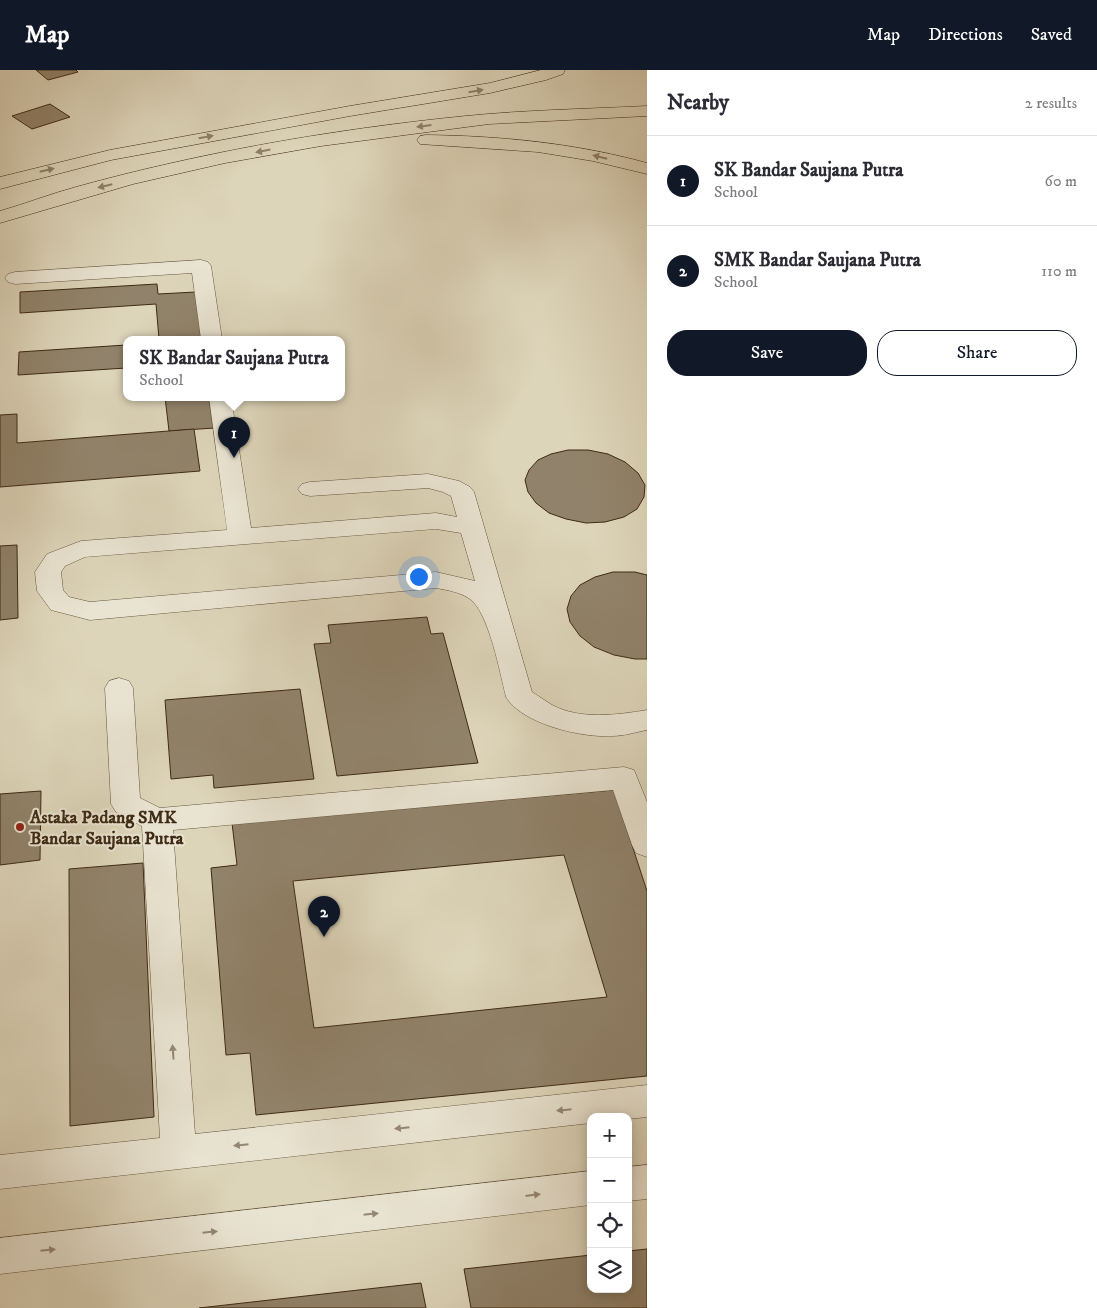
<!DOCTYPE html>
<meta charset="utf-8">
<style>
body{margin:0;font-family:"IM FELL DW Pica",serif;background:#f2f2f3;color:#2b2b33}
.controls{position:absolute;right:15px;bottom:15px;display:grid;overflow:hidden;border-radius:10px;box-shadow:0 2px 12px #0003}
.controls button{width:45px;height:45px;display:grid;place-items:center;padding:0;border:0;border-bottom:1px solid #e1e1e2;background:#fff;color:#2b2b33;font:25px sans-serif}
.you{position:absolute;left:418px;top:506px;width:18px;height:18px;margin:-12px;border:4px solid #fff;border-radius:50%;background:#1a73e8;box-shadow:0 0 0 8px #1a73e833}
.badge{display:grid;place-items:center;width:32px;height:32px;border-radius:50%;background:#111827;color:#fff;font-size:16px;font-weight:700}
.pin{position:absolute;translate:-50% -41px;filter:drop-shadow(0 1px 2px #0008)}
.pin::after{content:'';position:absolute;top:26px;width:18px;height:15px;background:inherit;clip-path:polygon(0 0,100% 0,50% 100%)}
.popup{position:absolute;left:123px;top:266px;width:222px;height:65px;box-sizing:border-box;display:grid;place-content:center;border-radius:10px;background:#fff;filter:drop-shadow(0 1px 4px #0005);font-size:16px;white-space:nowrap;color:#7c7c81}
.popup b{font-size:19px;color:#2b2b33}
.popup::after{content:'';position:absolute;left:50%;top:100%;margin-left:-10px;border:10px solid transparent;border-top-color:#fff}
.list{margin:0;padding:0;list-style:none}
h2{display:flex;justify-content:space-between;align-items:center;height:65px;margin:0;padding:0 20px;font-size:21px}
h2 small{font-size:16px;font-weight:400;color:#7c7c81}
.list li{display:grid;grid-template-columns:32px 1fr auto;gap:15px;align-items:center;box-sizing:border-box;height:90px;padding:0 20px;border-top:1px solid #e1e1e2}
.list b{display:block;font-size:19px;white-space:nowrap}
.list p{margin:0;font-size:16px;white-space:nowrap;color:#7c7c81}
.list em{font-size:16px;font-style:normal;color:#7c7c81}
.actions{display:flex;gap:10px;padding:15px 20px}
.actions a{flex:1;padding:11px 0;border:1px solid #111827;border-radius:20px;text-align:center;font-size:18px;color:#111827}
.actions .main{background:#111827;color:#fff}
.icon{flex:none;width:28px;height:28px;fill:none;stroke:currentColor;stroke-width:2;stroke-linecap:round;stroke-linejoin:round}
.map{position:relative;flex:none;width:647px;height:1238px;overflow:hidden}
header{display:flex;align-items:center;gap:30px;box-sizing:border-box;height:70px;padding:0 25px;background:#111827;color:#fff}
header strong{font-size:24px}
nav{display:flex;gap:28px;margin-inline-start:auto;font-size:18px}
main{display:flex}
aside{flex:1;background:#fff}
.map>svg:first-child{display:block}
.building{fill:#91836b;stroke:#3e2a15;fill-rule:evenodd}
.lines{fill:none;stroke-linecap:round;stroke-linejoin:round}
.minor-casing{stroke:#66553e;stroke-width:1}
.highway-casing{stroke:#3e2a15;stroke-width:1}
.minor{fill:#e9e4d2;fill-rule:evenodd}
.highway{fill:#ddd5ba;fill-rule:evenodd}
.oneway{fill:#8e8068}
.oneway2{fill:#948774}
.poi-dot{fill:#8f2418;stroke:#e9e4d2;stroke-width:2}
.labels{text-anchor:middle;stroke-width:4;stroke-linejoin:round;paint-order:stroke}
.poi-label{font-size:18px;font-weight:bold;fill:#3e2a15;stroke:#e9e4d2;text-anchor:start}
</style>
<header>
<strong>Map</strong>
<nav><a>Map</a><a>Directions</a><a>Saved</a></nav>
</header>
<main>
<div class="map">
<svg width="647" height="1238" viewBox="0 0 647 1238">
<rect width="100%" height="100%" fill="#ddd5ba"/>
<filter id="stains"><feTurbulence type="fractalNoise" baseFrequency=".004" numOctaves="4"/><feColorMatrix values="0 0 0 0 .2 0 0 0 0 .09 0 0 0 0 .02 0 0 0 .5 -.17"/></filter>
<radialGradient id="worn" r=".72"><stop offset=".6" stop-color="#630" stop-opacity="0"/><stop offset="1" stop-color="#630" stop-opacity=".3"/></radialGradient>
<g class="building">
<path d="M36,0H76L78,2L48,10Z"/>
<path d="M50,34L70,47L32,59L12,46Z"/>
<path d="M157,214L158,224L196,222L203,269H159L156,234L20,243V222Z"/>
<path d="M126,275V298L18,305L19,282Z"/>
<path d="M165,327H211L215,358L169,361Z"/>
<path d="M17,344V373L194,359L200,401L0,417V345Z"/>
<path d="M568,380H588L608,384L625,392L638,403L645,415L644,427L637,439L624,447L605,452L586,453L566,449L549,443L536,433L528,422L525,410L529,400L538,390L551,384Z"/>
<path d="M17,475L18,548L0,550V476Z"/>
<path d="M613,502H635L647,505V589H635L614,585L594,577L580,566L570,552L567,539L571,526L580,515L595,507Z"/>
<path d="M427,547L431,564L443,563L478,693L337,706L314,574L331,573L328,555Z"/>
<path d="M300,619L314,709L214,718L213,705L171,709L165,630Z"/>
<path d="M614,720L647,821V1006L256,1045L250,983L226,985L211,798L237,795L232,753ZM564,785L607,927L314,958L293,811Z"/>
<path d="M41,721L40,790L0,795V724Z"/>
<path d="M143,793L154,1047L70,1056L69,799Z"/>
<path d="M647,1179V1238H471L464,1199L591,1185V1219H628V1181Z"/>
<path d="M421,1213L426,1238H199Z"/>
</g>
<g class="lines">
<g class="minor-casing">
<g id="minor">
<path d="M201,190L208,192L211,196L222,269H201L192,203L15,214L8,212L5,208L8,204L15,202Z"/>
<path d="M209,327H231L251,458L436,443L457,447L451,426L443,422L428,418L310,426L302,424L298,419L302,414L310,412L428,404L459,411L470,417L474,422L532,622C539,626 545,631 552,635C580,650 617,645 647,640V660C636,662 624,666 612,666C582,668 522,654 506,627C500,603 489,543 470,529C460,522 447,520 436,518L90,550L51,540L37,521L35,502L47,484L81,471L227,460ZM436,459L461,463L475,511L436,502L90,532L69,527L63,520L61,502L65,496L85,487Z"/>
<path d="M119,608L129,611L133,618L140,728L160,738L624,697L634,700L647,732V787L636,783L632,775L613,720L173,760L195,1064L647,1015V1047L628,1049V1047H591V1053L0,1119V1085L160,1068L142,756L116,742L111,734L105,618L109,611Z"/>
<path d="M647,1095V1129L628,1131V1097Z"/>
<path d="M591,1101V1135L0,1204V1168Z"/>
</g>
</g>
<g class="highway-casing">
<g id="highway">
<path d="M541,0H565L563,4L546,10L490,23L350,46L111,90L0,119V107L110,80L350,36L490,13Z"/>
<path d="M647,36V46L489,54L321,76L225,93L133,114L0,153V141C25,134 50,124 76,117C203,82 335,59 466,46C526,40 587,39 647,36Z"/>
<path d="M426,65C501,66 574,73 647,93V104L593,91L538,82L420,74L417,70L420,66Z"/>
</g>
</g>
<use href="#minor" class="minor"/>
<use href="#highway" class="highway"/>
</g>
<defs><path id="oneway-solid" d="M-6-.8H1V-3.2L6.5 0L1 3.2V.8H-6Z" transform="scale(1.25)"/></defs>
<g class="oneway">
<use href="#oneway-solid" transform="translate(476 21) rotate(-10)"/>
<use href="#oneway-solid" transform="translate(424 56) rotate(173)"/>
<use href="#oneway-solid" transform="translate(206 67) rotate(-10)"/>
<use href="#oneway-solid" transform="translate(263 81) rotate(169)"/>
<use href="#oneway-solid" transform="translate(600 87) rotate(-166)"/>
<use href="#oneway-solid" transform="translate(47 100) rotate(-13)"/>
<use href="#oneway-solid" transform="translate(105 116) rotate(167)"/>
</g>
<g class="oneway2">
<use href="#oneway-solid" transform="translate(173 982) rotate(-94)"/>
<use href="#oneway-solid" transform="translate(564 1040) rotate(174)"/>
<use href="#oneway-solid" transform="translate(402 1058) rotate(174)"/>
<use href="#oneway-solid" transform="translate(241 1075) rotate(174)"/>
<use href="#oneway-solid" transform="translate(533 1125) rotate(-7)"/>
<use href="#oneway-solid" transform="translate(371 1144) rotate(-6)"/>
<use href="#oneway-solid" transform="translate(210 1162) rotate(-6)"/>
<use href="#oneway-solid" transform="translate(48 1180) rotate(-6)"/>
</g>
<circle class="poi-dot" cx="20" cy="757" r="5"/>
<g class="labels">
<g class="poi-label">
<text x="30" y="753">Astaka Padang SMK<tspan x="30" dy="21">Bandar Saujana Putra</tspan></text>
</g>
</g>
<rect width="100%" height="100%" filter="url(#stains)"/>
<rect width="100%" height="100%" fill="url(#worn)"/>
</svg>
<div class="controls">
<button>+</button>
<button>−</button>
<button><svg class="icon" aria-label="locate" viewBox="0 0 24 24"><circle cx="12" cy="12" r="6"/><path d="M12 2v4M12 18v4M2 12h4M18 12h4"/></svg></button>
<button><svg class="icon" aria-label="layers" viewBox="0 0 24 24"><path d="M12 4l9 5-9 5-9-5zM3 14l9 5 9-5"/></svg></button>
</div>
<div class="you"></div>
<div class="pin badge" style="left:234px;top:388px">1</div>
<div class="popup"><b>SK Bandar Saujana Putra</b>School</div>
<div class="pin badge" style="left:324px;top:867px">2</div>
</div>
<aside>
<h2>Nearby<small>2 results</small></h2>
<ul class="list">
<li><span class="badge">1</span><div><b>SK Bandar Saujana Putra</b><p>School</p></div><em>60 m</em></li>
<li><span class="badge">2</span><div><b>SMK Bandar Saujana Putra</b><p>School</p></div><em>110 m</em></li>
</ul>
<div class="actions"><a class="main">Save</a><a>Share</a></div>
</aside>
</main>
